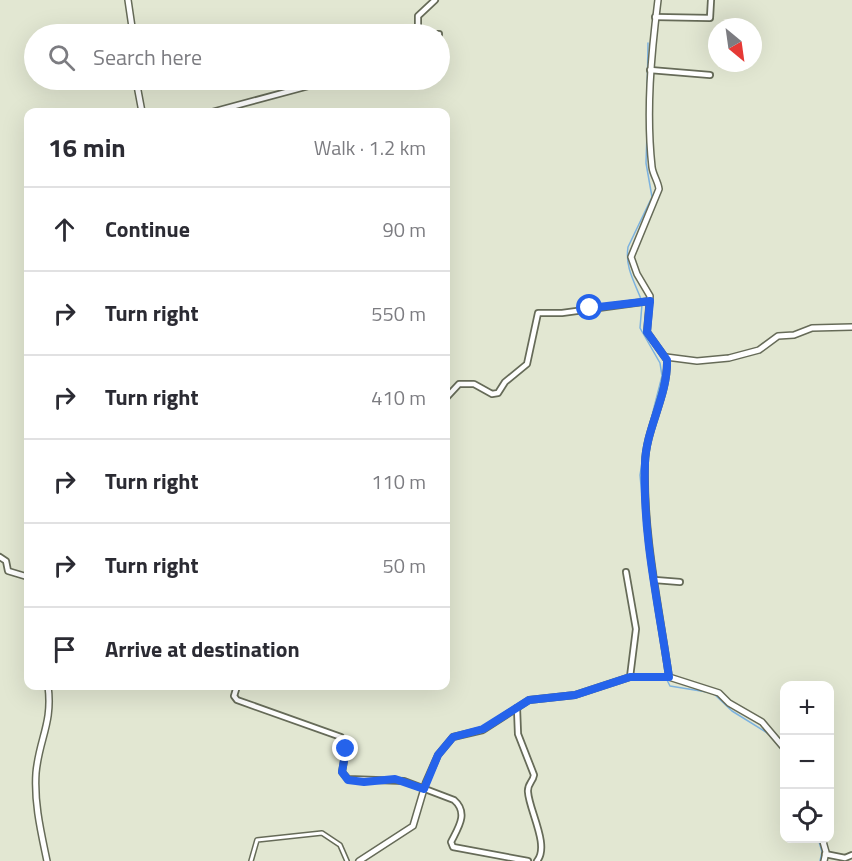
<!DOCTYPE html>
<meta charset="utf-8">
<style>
body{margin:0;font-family:"Titillium Web",sans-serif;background:#f7f7f7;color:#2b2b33}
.controls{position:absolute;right:18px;bottom:18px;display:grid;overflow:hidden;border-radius:12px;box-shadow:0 6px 24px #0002}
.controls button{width:54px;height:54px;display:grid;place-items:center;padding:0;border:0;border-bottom:2px solid #e1e1e2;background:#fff;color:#2b2b33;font:30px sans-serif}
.compass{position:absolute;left:708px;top:18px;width:54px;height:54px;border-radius:50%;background:#fff;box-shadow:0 6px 24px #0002;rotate:151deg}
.stop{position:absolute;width:18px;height:18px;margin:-14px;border:4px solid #2563eb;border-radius:50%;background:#fff}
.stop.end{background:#2563eb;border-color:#fff;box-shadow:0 2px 6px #0008}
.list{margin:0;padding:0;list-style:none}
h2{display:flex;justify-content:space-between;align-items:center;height:78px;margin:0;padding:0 24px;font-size:26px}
h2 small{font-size:20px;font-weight:400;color:#7c7c81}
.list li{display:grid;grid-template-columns:39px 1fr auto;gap:18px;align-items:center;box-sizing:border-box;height:84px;padding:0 24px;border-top:2px solid #e1e1e2}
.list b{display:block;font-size:22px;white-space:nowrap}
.list em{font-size:20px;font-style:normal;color:#7c7c81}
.icon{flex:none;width:33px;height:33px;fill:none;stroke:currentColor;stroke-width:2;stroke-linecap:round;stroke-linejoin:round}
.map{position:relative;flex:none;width:852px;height:861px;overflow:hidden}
.search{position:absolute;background:#fff;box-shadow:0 6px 24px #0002;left:24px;top:24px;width:426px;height:66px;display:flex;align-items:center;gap:15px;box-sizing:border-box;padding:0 21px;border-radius:33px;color:#7c7c81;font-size:22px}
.panel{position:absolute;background:#fff;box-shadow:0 6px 24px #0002;left:24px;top:108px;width:426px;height:582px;border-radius:12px}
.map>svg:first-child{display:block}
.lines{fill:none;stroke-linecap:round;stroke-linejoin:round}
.stream{stroke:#7cb2df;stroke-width:1.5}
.pedestrian-casing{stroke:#666b58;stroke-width:6}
.minor-casing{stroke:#666b58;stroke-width:8}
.tertiary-casing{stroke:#666b58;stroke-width:8}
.pedestrian{stroke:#fff;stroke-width:3}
.minor{stroke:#fff;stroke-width:4.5}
.tertiary{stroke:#fff;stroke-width:5}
.route{stroke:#2563eb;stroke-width:8}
</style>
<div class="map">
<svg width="852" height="861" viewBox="0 0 852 861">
<rect width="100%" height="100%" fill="#e2e7d2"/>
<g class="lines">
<g class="stream">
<path d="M647,101L648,43"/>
<path d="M641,299C634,281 625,267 628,247L652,197L646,163L647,133"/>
<path d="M642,304L640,328L660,363L662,376L647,435"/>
<path d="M644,518L640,475L646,439"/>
<path d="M654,597L657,619"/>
<path d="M667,680L670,686L713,693L732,711L769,734"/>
<path d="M818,838L822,852L820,861"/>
</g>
<g class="pedestrian-casing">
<path id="pedestrian" d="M251,861L257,840L322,833L340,845L347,861"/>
</g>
<g class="minor-casing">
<g id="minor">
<path d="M655,17L710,18L711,0"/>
<path d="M418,34V16L435,0"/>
<path d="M418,34H439"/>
<path d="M650,70L710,75"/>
<path d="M212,112L331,80"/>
<path d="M446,398L459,384H474L492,394L498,393L505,382L527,364L538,313H562L650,301"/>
<path d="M446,423V443"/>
<path d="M0,557L6,561L8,571L28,577"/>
<path d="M626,572L636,629L630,677"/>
<path d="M655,580L680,582"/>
<path d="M237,686L234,696L237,700L341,737L346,749L342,772L348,779L404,781L454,800C469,813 458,828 451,842L453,847L528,861"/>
<path d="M517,708L518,734L534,775C533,782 527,784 528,792C529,810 550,846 537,861"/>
<path d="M825,854L845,858L852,855"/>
</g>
</g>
<g class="tertiary-casing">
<g id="tertiary">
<path d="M128,0L133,34"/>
<path d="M658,0C651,55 646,112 652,167C653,175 658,181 659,189L631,257L637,274L650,296L647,332L667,360C668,396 646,428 645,463C643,535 659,606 669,677L719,693L729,703L762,722L784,748"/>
<path d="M136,80L142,112"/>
<path d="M666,357L697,361L729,358L759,350L778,336L794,335L812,328L852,327"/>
<path d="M822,838L826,852L824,861"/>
<path d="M47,861C41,832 34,803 36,773C39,739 53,723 48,686"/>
<path d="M359,861L413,826L426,782L438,755L453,737L483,730L529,700L575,695L630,677H669"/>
</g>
</g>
<use href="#pedestrian" class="pedestrian"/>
<use href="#minor" class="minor"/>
<use href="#tertiary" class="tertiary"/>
</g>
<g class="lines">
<path class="route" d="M346,749L342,772L348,780L364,782L395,779L424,789L438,755L453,737L483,729L529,700L575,695L630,677H669C659,607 642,535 645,463C646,428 668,396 667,360L647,332L650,301L590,308"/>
</g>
</svg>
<div class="controls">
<button>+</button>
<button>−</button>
<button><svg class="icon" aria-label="locate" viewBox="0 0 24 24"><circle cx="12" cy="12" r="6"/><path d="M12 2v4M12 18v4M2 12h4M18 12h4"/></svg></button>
</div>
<svg class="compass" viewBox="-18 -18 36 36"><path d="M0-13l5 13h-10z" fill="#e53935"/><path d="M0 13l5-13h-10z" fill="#7c7c81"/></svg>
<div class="stop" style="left:590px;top:308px"></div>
<div class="stop end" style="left:346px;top:749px"></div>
<div class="search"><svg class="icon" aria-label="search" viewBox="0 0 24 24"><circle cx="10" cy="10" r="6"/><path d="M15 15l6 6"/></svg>Search here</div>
<section class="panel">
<h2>16 min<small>Walk · 1.2 km</small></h2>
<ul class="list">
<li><svg class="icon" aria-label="ahead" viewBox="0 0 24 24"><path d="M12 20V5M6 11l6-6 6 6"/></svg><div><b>Continue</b></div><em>90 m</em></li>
<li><svg class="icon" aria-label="right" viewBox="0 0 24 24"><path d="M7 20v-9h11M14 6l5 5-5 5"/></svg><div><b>Turn right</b></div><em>550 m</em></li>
<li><svg class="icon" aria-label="right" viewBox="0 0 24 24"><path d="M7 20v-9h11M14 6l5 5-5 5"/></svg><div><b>Turn right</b></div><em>410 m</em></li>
<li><svg class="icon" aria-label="right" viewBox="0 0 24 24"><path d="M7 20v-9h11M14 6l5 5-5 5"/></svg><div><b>Turn right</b></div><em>110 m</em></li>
<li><svg class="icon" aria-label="right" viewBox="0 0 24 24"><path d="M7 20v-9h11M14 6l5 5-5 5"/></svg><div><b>Turn right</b></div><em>50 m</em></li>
<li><svg class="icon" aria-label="arrive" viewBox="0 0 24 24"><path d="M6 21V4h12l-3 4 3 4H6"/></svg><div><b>Arrive at destination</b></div></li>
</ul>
</section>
</div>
